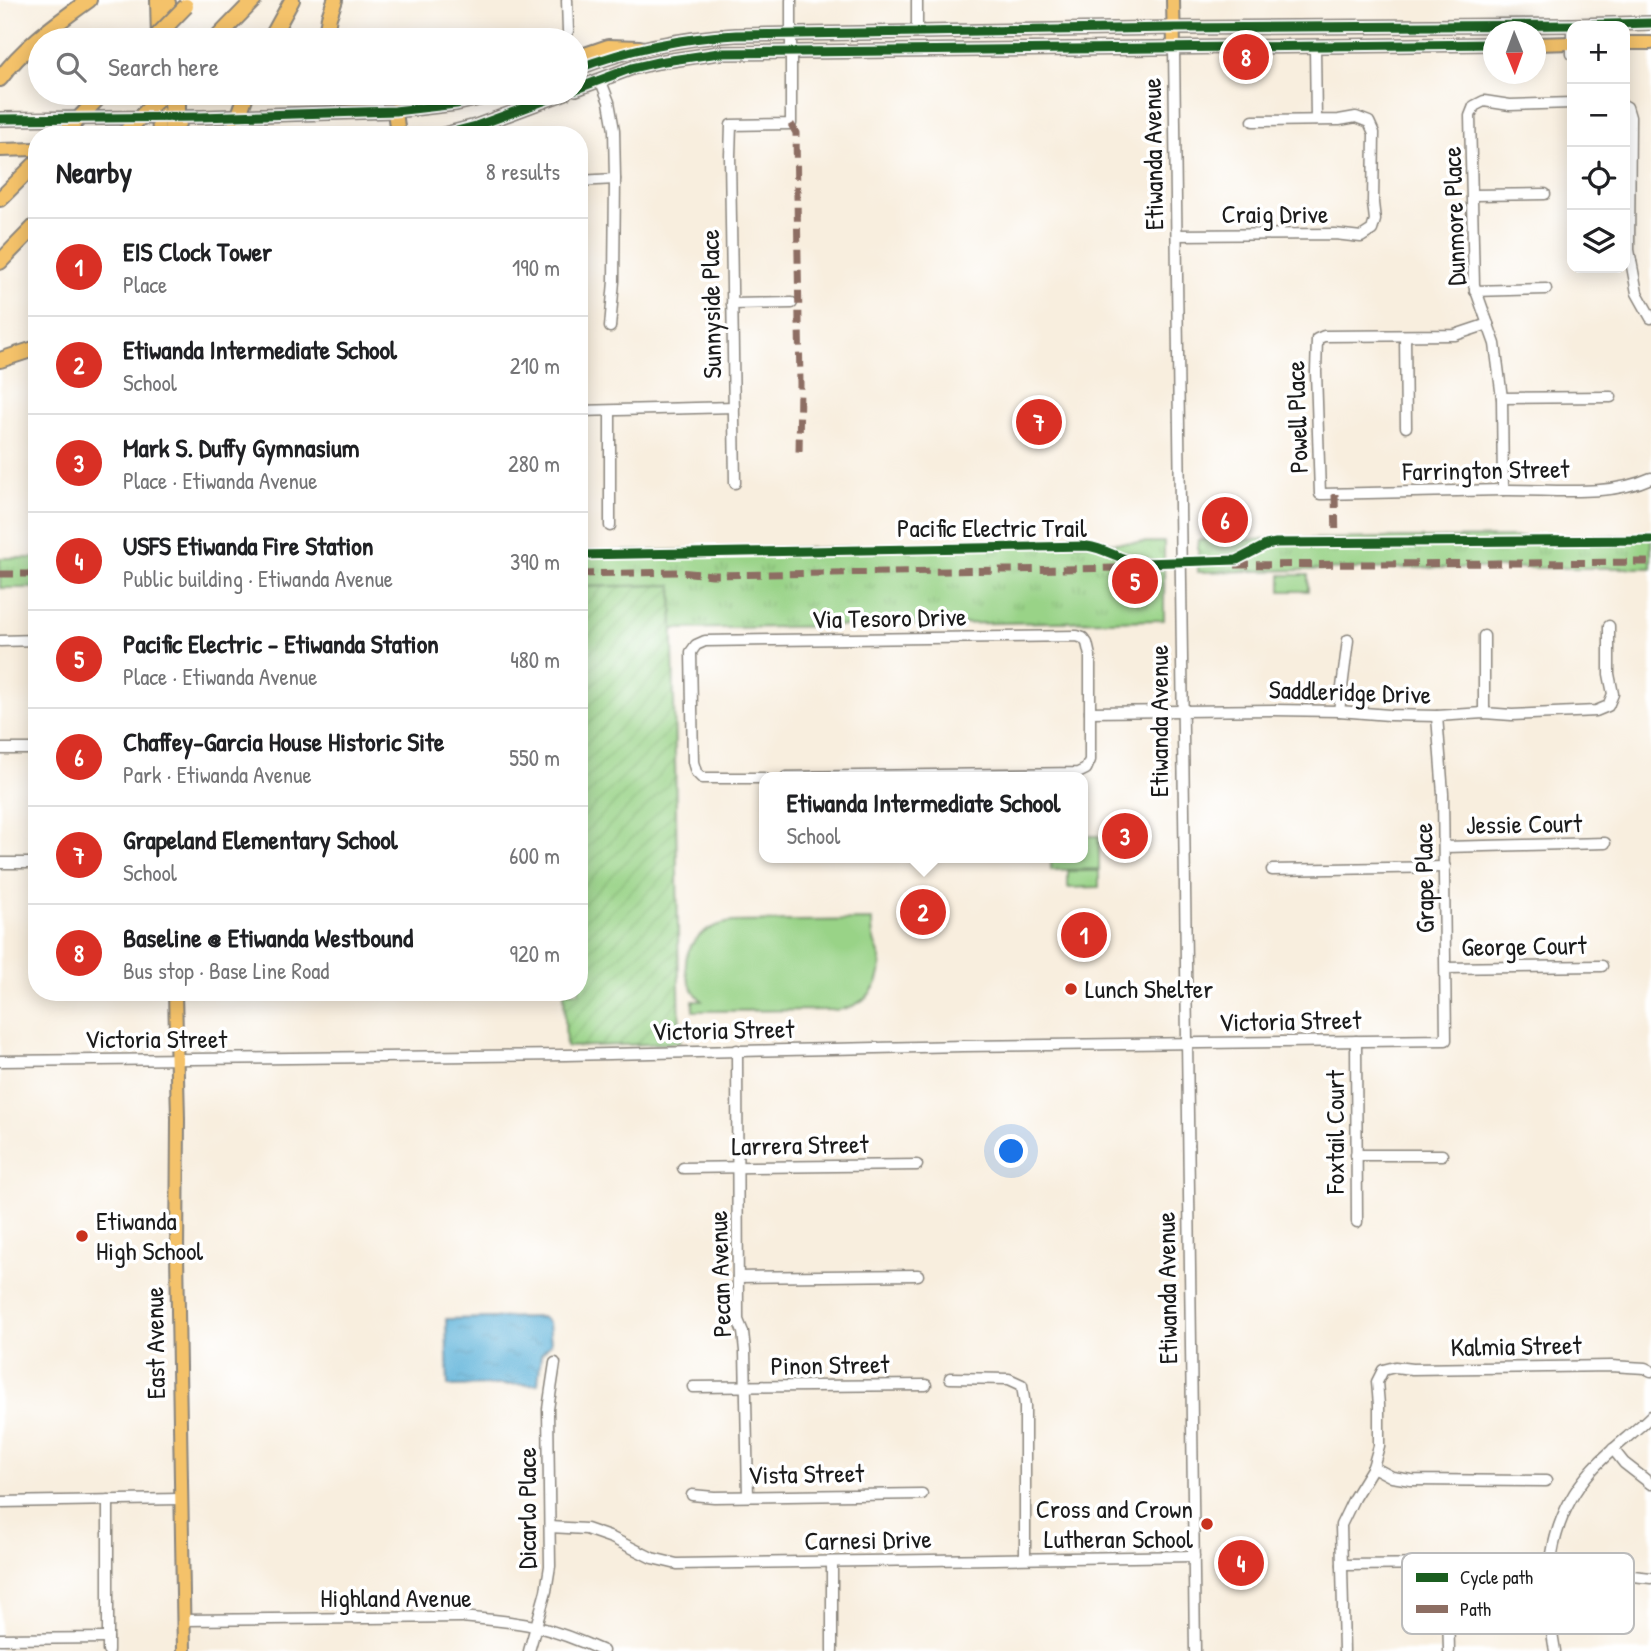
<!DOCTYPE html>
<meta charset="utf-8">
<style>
body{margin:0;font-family:"Patrick Hand",sans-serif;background:#f2f2f2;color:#202124}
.controls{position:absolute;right:21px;top:21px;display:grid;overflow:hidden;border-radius:14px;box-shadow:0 4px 18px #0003}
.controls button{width:63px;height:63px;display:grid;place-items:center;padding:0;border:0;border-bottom:2px solid #e0e0e0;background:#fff;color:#202124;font:35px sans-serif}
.compass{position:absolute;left:1483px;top:21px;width:63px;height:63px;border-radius:50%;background:#fff;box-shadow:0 4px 18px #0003;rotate:179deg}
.you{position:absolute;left:1012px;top:1152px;width:24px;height:24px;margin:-18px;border:5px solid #fff;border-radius:50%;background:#1a73e8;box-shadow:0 0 0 10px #1a73e833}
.badge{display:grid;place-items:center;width:46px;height:46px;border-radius:50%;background:#d93025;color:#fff;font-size:23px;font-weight:700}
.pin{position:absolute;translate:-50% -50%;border:4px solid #fff;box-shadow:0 2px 7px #0006}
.popup{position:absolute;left:759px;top:772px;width:329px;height:91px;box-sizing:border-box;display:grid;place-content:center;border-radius:14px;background:#fff;filter:drop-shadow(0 2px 5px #0005);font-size:23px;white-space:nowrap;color:#757577}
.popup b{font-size:26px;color:#202124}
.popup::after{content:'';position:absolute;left:50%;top:100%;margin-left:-14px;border:14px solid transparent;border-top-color:#fff}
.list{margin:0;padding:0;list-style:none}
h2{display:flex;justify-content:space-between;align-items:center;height:91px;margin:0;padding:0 28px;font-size:30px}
h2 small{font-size:23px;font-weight:400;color:#757577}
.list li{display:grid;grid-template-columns:46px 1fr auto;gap:21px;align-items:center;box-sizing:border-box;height:98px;padding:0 28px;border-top:2px solid #e0e0e0}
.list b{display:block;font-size:26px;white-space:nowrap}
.list p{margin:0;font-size:23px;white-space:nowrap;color:#757577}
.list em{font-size:23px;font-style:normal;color:#757577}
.icon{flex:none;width:38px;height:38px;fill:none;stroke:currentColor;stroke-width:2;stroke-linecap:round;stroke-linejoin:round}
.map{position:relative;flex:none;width:1651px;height:1651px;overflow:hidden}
.search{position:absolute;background:#fff;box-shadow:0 4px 18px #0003;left:28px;top:28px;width:560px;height:77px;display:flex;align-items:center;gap:18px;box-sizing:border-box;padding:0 24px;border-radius:38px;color:#757577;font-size:26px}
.panel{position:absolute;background:#fff;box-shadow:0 4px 18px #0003;left:28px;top:126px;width:560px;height:875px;border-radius:28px}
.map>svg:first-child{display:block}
.park{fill:url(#park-tufts);stroke:#5a7852;stroke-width:2}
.garden{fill:url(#garden-furrows);stroke:#5a7852;stroke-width:2}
.pitch{fill:#99d387;stroke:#5a7852;stroke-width:2}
.water{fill:url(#water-ripples);stroke:#3c677a;stroke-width:2}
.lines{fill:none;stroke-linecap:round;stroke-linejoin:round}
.minor-casing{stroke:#8a857d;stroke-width:13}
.major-casing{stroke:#8a857d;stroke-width:16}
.highway-casing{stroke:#8a857d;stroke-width:18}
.minor{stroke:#fff;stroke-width:10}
.major{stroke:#f4c26a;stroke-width:12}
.highway{stroke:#f4c26a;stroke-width:14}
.highway-bridge-casing{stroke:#8a857d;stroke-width:18;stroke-linecap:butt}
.highway-bridge{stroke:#f4c26a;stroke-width:14}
.quiet{stroke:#8d6e63;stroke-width:7;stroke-dasharray:14 7;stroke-linecap:butt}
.cycleway-casing{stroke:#fff;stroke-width:13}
.cycleway{stroke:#1b5e20;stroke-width:9}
.poi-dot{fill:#c8321e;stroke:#fff;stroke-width:2.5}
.labels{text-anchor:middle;stroke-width:7;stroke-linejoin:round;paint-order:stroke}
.street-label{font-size:26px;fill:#1c1c1c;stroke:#fff}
.poi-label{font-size:26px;fill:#1c1c1c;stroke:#fff;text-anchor:start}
.key{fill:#fff;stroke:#bbb;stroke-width:2}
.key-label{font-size:19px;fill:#1c1c1c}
</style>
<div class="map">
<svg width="1651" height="1651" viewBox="0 0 1651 1651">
<defs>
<pattern id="park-tufts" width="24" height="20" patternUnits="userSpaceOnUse" patternTransform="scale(1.75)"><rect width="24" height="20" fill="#99d387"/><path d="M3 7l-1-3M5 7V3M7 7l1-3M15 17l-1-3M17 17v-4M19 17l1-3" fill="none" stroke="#83b574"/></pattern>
<pattern id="garden-furrows" width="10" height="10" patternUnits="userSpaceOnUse" patternTransform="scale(1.75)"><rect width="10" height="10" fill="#99d387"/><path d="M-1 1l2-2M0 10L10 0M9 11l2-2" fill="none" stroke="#83b574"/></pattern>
<pattern id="water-ripples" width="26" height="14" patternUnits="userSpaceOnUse" patternTransform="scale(1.75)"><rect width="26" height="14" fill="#5db2d9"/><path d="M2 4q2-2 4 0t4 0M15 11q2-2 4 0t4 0" fill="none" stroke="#5098ba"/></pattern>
</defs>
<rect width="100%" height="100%" fill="#fff"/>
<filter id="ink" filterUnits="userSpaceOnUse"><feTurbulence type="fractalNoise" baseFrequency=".0143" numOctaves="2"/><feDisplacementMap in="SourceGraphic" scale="14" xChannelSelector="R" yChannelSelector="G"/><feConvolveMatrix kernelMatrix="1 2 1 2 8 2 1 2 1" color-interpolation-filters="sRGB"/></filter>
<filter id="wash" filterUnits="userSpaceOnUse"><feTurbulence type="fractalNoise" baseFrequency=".00686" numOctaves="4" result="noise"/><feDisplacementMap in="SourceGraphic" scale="28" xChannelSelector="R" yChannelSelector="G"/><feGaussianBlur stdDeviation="1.57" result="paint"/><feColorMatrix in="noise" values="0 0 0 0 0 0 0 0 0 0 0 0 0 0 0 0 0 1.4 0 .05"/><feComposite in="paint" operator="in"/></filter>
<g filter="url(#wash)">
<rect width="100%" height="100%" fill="#f8eede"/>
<g class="park">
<path d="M1651,536V568H1413L1198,572V540Z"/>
<path d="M1164,542V620L673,629L672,585L579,587V552Z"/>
<rect x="0" y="558" width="37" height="30"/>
</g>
<path class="garden" d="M672,585L680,1043L566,1047L564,992H579V587Z"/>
<g class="pitch">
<rect x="1281" y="575" width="27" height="16"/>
<path d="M1082,836H1099V869L1051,870V858H1082Z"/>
<path d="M1068,871H1099V887L1068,888Z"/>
<path d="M872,920C872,925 872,931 873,936C874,944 879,950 880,957C885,986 863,1007 837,1010L693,1011V1001H702C670,967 688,928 732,922Z"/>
</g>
<path class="water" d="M542,1317L549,1323L551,1343L541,1354L538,1384L448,1386L446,1319Z"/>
</g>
<g filter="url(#ink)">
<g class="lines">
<g class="minor-casing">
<g id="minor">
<path d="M567,0L568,31"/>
<path d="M917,0V33"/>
<path d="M1572,32V54"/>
<path d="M1174,48L1195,1651"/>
<path d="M1315,48L1316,120"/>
<path d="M600,79L609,102L614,130L615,179L614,281L610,327"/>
<path d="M1625,106L1627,107L1630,117L1629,250L1637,293L1651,318"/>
<path d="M579,181L615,179"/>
<path d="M1473,195L1545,194"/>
<path d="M1177,235L1335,234L1361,237L1372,230L1375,220L1373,203L1374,133L1369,122L1356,117L1339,120L1253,121"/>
<path d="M1475,291L1546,289"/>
<path d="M732,304L792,303"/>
<path d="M1488,324L1455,335L1324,336L1317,339L1316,372L1320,494C1381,493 1442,491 1502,490C1550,489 1607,498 1651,478"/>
<path d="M1405,336L1406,427"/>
<path d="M1502,398L1611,397"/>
<path d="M579,411L734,407"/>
<path d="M610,411V526"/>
<path d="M735,483L730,156L731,125L791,124V0"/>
<path d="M1503,490L1502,398L1495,344L1474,285L1470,116L1474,106L1484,101L1510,105L1572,103"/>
<path d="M0,641L37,640"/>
<path d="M1339,711L1348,640"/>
<path d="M1090,712L1273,710L1339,711L1389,715L1437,716L1484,713L1512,715L1596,711L1608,706L1613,694L1609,674V626"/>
<path d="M1484,713V636"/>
<path d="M0,749H37"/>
<path d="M764,778H702L696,772L693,762L691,652L696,645L705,641L1077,636L1083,638L1087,643L1090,656V760L1086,769L1078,773L786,777"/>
<path d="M1445,847L1605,843"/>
<path d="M0,863H37"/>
<path d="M1272,870L1445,867"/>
<path d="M1446,968L1602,966"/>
<path d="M1356,1041L1357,1222"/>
<path d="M737,1050L738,1320L743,1332L745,1351L748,1496"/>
<path d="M0,1061L566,1055L963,1046L1446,1040L1443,794L1437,716"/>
<path d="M1356,1155H1442"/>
<path d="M683,1168L917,1165"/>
<path d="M738,1277L918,1275"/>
<path d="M950,1378L1009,1379L1022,1385L1025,1406V1558"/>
<path d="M693,1387L926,1385"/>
<path d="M1613,1449L1624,1463L1651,1484"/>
<path d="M1373,1467L1392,1477L1411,1480L1546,1481"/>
<path d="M692,1495L714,1497L922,1494"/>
<path d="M0,1502L180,1499"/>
<path d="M550,1527L586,1529L612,1538L652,1558L677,1564L1194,1556"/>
<path d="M1447,1563L1449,1651"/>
<path d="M1342,1565L1550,1563"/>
<path d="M1587,1571L1651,1578"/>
<path d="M183,1620L462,1617C486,1619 511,1621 534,1626C558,1632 581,1641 603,1651"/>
<path d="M0,1639L108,1638"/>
<path d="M108,1651V1500"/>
<path d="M529,1651L546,1591L550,1566L548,1409L555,1363"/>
<path d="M832,1651V1562"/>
<path d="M1344,1651L1341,1525L1354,1498L1373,1467L1379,1446V1405L1377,1382L1383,1370L1395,1367L1412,1369L1611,1366L1645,1368L1651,1371"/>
<path d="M1555,1651C1543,1587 1546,1522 1591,1471C1609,1450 1632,1435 1651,1416"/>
</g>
</g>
<g class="major-casing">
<g id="major">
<path d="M157,0L158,40"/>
<path d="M168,0L169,3V40"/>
<path d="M1173,0L1174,48"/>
<path d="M1625,43H1651"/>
<path d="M1536,44L1572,43"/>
<path d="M576,69C628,49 680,38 736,35L1174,28L1572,25L1651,23"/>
<path d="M576,89L632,68L658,62L719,53L1494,44"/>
<path d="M170,93L171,135"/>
<path d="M179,93V124"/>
<path d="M158,111L159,135"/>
<path d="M0,119L201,117L395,111L456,104L504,93"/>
<path d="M441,135L476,126L565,93"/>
<path d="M0,150L37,149"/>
<path d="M175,992L178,1119L177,1254L184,1651"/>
</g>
</g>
<g class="highway-casing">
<g id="highway">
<path d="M215,40L254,0"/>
<path d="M270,40L292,0"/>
<path d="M325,40L329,17L335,0"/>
<path d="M576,58L608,47L640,48"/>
<path d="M0,79C24,46 56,24 89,0"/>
<path d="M334,93L341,97L352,98L456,93"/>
<path d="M395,111L398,135"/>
<path d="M0,199L37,162"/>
<path d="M0,262L37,224"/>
<path d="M0,360L37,348"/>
</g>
</g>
<use href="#minor" class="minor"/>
<use href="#major" class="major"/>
<use href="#highway" class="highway"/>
<g class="highway-bridge-casing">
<g id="highway-bridge">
<path d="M153,40L186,6"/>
<path d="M63,135L103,93"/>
<path d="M123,135L164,93"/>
<path d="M232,135L246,95"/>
</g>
</g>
<use href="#highway-bridge" class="highway-bridge"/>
<g class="quiet">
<path d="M791,124L796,133L800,384L799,455"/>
<path d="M1335,494L1336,543"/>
<path d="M1235,565L1651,562"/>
<path d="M0,574H37"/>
<path d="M579,574L680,572L712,575L1123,568L1135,565"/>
</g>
<g class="cycleway-casing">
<g id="cycleway">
<path d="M576,69C628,49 680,38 736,35L1174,28L1572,25L1651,23"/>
<path d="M576,89L632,68L658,62L719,53L1494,44"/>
<path d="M0,119L201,117L395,111L456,104L504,93"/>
<path d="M441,135L476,126L565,93"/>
<path d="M579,555L1087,546C1108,549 1120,561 1143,563L1237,560L1266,545L1276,543L1651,540"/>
</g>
</g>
<use href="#cycleway" class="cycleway"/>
</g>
</g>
<g class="poi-dot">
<circle cx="1071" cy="989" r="7"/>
<circle cx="82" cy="1236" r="7"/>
<circle cx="1207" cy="1524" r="7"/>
</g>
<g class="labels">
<g class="street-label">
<text transform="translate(1153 154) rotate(-91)" y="9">Etiwanda Avenue</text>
<text x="1275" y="223">Craig Drive</text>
<text transform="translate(1454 216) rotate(-92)" y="9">Dunmore Place</text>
<text transform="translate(711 304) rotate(-91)" y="9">Sunnyside Place</text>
<text transform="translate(1297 417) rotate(-92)" y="9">Powell Place</text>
<text transform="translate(1486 470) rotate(-1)" y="9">Farrington Street</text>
<text x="992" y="537">Pacific Electric Trail</text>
<text transform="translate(889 618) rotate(-1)" y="9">Via Tesoro Drive</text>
<text transform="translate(1350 692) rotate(2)" y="9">Saddleridge Drive</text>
<text transform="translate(1159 721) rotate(-90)" y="9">Etiwanda Avenue</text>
<text transform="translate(1524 824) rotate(-1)" y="9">Jessie Court</text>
<text transform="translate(1424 878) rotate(-91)" y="9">Grape Place</text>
<text transform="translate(1524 946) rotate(-1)" y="9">George Court</text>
<text transform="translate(1290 1021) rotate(-1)" y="9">Victoria Street</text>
<text transform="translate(723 1030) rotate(-1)" y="9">Victoria Street</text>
<text x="156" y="1048">Victoria Street</text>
<text transform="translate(1335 1132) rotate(-90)" y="9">Foxtail Court</text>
<text transform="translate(800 1145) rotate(-1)" y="9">Larrera Street</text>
<text transform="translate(720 1274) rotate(-92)" y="9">Pecan Avenue</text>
<text transform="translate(1167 1288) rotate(-91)" y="9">Etiwanda Avenue</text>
<text transform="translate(155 1343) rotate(-91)" y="9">East Avenue</text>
<text transform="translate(1516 1346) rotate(-1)" y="9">Kalmia Street</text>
<text transform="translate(830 1365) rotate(-1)" y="9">Pinon Street</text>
<text transform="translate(806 1474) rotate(-1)" y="9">Vista Street</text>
<text transform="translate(527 1508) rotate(-90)" y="9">Dicarlo Place</text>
<text transform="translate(868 1540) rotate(-1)" y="9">Carnesi Drive</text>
<text x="396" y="1607">Highland Avenue</text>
</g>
<g class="poi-label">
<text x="1085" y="998">Lunch Shelter</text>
<text x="96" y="1230">Etiwanda<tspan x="96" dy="30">High School</tspan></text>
<text x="1193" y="1518" text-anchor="end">Cross and Crown<tspan x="1193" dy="30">Lutheran School</tspan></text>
</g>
</g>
<rect x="1402" y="1553" width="232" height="81" rx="10" class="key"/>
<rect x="1416" y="1573" width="32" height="9" fill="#1b5e20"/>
<rect x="1416" y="1605" width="32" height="8" fill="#8d6e63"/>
<g class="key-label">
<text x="1460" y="1584">Cycle path</text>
<text x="1460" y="1616">Path</text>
</g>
</svg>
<div class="controls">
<button>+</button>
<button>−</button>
<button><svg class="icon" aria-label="locate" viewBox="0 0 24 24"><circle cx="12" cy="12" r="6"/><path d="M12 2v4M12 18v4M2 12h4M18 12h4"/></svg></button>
<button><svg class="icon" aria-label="layers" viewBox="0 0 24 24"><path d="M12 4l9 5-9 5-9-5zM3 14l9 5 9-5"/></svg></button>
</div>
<svg class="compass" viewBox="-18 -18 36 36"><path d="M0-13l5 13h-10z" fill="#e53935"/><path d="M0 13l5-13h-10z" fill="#757577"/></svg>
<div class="you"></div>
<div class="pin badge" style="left:1084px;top:935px">1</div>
<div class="pin badge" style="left:923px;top:912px">2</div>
<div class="popup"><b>Etiwanda Intermediate School</b>School</div>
<div class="pin badge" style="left:1125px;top:836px">3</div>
<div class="pin badge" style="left:1241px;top:1563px">4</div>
<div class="pin badge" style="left:1135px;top:581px">5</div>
<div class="pin badge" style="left:1225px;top:520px">6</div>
<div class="pin badge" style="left:1039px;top:422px">7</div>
<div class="pin badge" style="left:1246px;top:57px">8</div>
<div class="search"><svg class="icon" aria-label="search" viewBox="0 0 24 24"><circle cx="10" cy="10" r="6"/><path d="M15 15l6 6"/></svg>Search here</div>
<section class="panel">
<h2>Nearby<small>8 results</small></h2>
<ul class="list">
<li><span class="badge">1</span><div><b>EIS Clock Tower</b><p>Place</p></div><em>190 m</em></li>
<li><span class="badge">2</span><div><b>Etiwanda Intermediate School</b><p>School</p></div><em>210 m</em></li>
<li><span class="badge">3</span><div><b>Mark S. Duffy Gymnasium</b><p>Place · Etiwanda Avenue</p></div><em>280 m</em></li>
<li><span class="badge">4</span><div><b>USFS Etiwanda Fire Station</b><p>Public building · Etiwanda Avenue</p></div><em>390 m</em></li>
<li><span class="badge">5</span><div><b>Pacific Electric - Etiwanda Station</b><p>Place · Etiwanda Avenue</p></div><em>480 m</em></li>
<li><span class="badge">6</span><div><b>Chaffey-Garcia House Historic Site</b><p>Park · Etiwanda Avenue</p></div><em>550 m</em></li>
<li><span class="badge">7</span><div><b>Grapeland Elementary School</b><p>School</p></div><em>600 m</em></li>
<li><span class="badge">8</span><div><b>Baseline @ Etiwanda Westbound</b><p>Bus stop · Base Line Road</p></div><em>920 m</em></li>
</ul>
</section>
</div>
